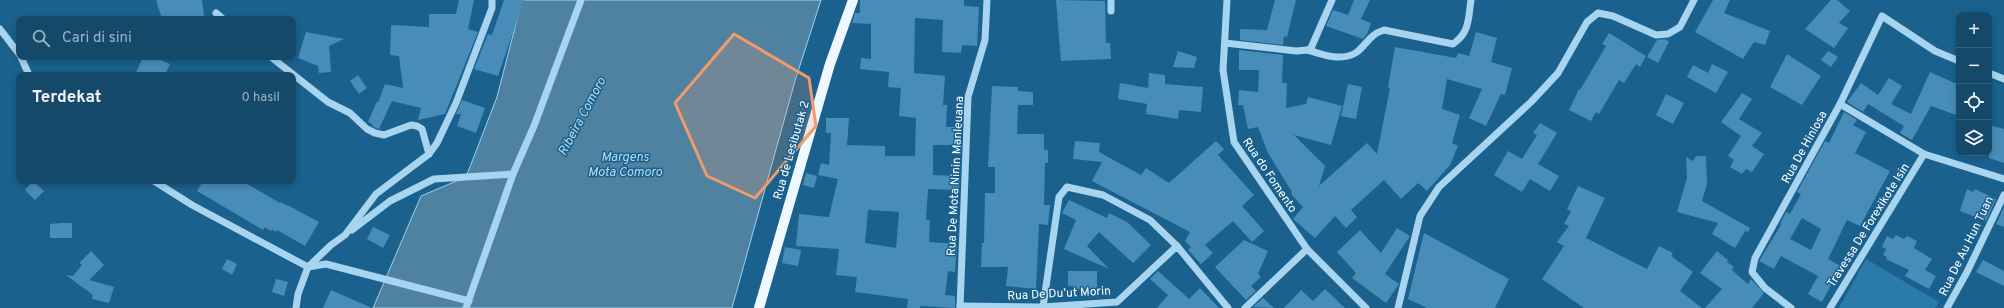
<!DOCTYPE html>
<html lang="id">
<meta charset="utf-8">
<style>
body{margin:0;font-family:Overpass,sans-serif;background:#1d5070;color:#f1f3f6}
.controls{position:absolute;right:12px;top:12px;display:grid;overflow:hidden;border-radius:8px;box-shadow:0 2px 6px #0003}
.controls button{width:36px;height:36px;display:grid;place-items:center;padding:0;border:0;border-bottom:1px solid #33617e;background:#14496a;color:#f1f3f6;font:20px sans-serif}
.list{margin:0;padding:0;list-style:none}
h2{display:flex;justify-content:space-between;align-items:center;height:52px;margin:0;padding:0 16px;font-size:17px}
h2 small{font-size:13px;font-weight:400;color:#9db2c1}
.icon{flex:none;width:22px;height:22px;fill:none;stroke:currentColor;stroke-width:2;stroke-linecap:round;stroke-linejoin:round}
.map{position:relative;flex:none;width:2004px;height:308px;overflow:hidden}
.search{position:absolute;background:#14496a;box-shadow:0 2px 6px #0003;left:16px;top:16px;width:280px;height:44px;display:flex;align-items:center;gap:10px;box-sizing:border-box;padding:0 14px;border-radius:8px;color:#9db2c1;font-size:15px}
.panel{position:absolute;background:#14496a;box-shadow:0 2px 6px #0003;left:16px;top:72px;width:280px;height:112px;border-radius:8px}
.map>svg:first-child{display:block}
.green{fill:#2a7aaa}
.water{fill:#4f82a1;stroke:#9ad1f0}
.building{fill:#478db8;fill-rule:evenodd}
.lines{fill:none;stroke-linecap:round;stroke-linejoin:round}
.minor{stroke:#a7d4ee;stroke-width:7}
.major{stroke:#eff8ff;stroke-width:10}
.marked{fill:#f19b6d;fill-opacity:0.2;stroke:#f19b6d;stroke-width:3;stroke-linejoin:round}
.labels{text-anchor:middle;stroke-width:3;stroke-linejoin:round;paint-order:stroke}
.street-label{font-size:12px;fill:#fff;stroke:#1a618e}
.water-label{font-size:13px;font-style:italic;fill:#b3ddf5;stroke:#1a618e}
</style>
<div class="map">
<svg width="2004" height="308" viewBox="0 0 2004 308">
<rect width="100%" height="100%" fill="#1a618e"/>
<path class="green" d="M1866,259L1939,302L1935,308H1839Z"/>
<path class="water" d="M522,0H821L795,81L732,308H373L421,196L466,177L497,97Z"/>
<g class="building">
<path d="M156,0H202L204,16L162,19Z"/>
<path d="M459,0H474L468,29L478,32L445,114L418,120L421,108L392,101L379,129L372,126V124L368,122L377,101L378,103L385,84L403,88L399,56L390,55L391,25L429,27V14H456Z"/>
<path d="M504,0H524L498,76L474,69L488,34L492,35Z"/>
<path d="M860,0H964V6L979,7L977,46L962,45L961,53L942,52L943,20L915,18L914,73L945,76L943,105H947L946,127H957L956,145H933V175L960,176L959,190L928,189L926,220H930L929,242L957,244L955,272L948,271L945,295L955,296V308L920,306V308H907L908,299L855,292L857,277L836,275L839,249L796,246L799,214L829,217L838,179L818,175L821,163L829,165L831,133H826V118H849L847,145L885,146V156H915L916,118L899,116L901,88L888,87L889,72L860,69L861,58L871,59V24L852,23L855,13H860ZM868,210L899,212L896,248L865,243Z"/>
<path d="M1056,0L1105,1L1106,43H1110L1111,59L1061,61Z"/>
<path d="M1275,0H1296L1287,37L1284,36L1283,45L1240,40V29L1267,30Z"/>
<path d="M1354,0H1370L1361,19L1371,23L1367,34L1363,39L1326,26L1333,10L1348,15Z"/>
<path d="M1713,0H1730L1724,13L1770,31L1765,45L1754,42L1743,59L1695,32Z"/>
<path d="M1831,0H1837L1850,11L1839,23L1848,28L1834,48L1805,29Z"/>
<path d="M306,32L344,39L329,46L331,72L319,73L318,66L298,58Z"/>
<path d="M1476,32L1497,38L1491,62L1512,68L1505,95L1501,94L1486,126L1469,118L1482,89L1447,79L1442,109L1460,115L1452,143L1458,146L1450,165L1427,191L1418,183L1401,199L1384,180L1351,210L1357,217L1346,228L1335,216L1315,238L1293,219L1303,207L1291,194L1292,192L1268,153L1258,127L1248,129L1243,105H1238L1239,90L1258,92L1259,70H1239V50L1283,55L1282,83H1287L1286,108L1306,104L1308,97L1342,106L1331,145L1294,135L1325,166L1319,186L1367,143L1377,154L1390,88L1388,87L1395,47L1456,58L1458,53L1469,56Z"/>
<path d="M1609,33L1646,56L1640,67L1636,64L1624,83L1619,80L1599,114L1596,112L1591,121L1569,110L1579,89L1580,90L1606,46L1602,44Z"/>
<path d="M1665,39L1669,42L1658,63L1647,57L1657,40Z"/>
<path d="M1178,51L1197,57L1194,68L1173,67Z"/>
<path d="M1828,51L1838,57L1831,67L1821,60Z"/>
<path d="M1787,54L1821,76L1802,105L1770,87Z"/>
<path d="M143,57H154L170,64L165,75H135Z"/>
<path d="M1712,64L1728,72L1716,93L1687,77L1693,65L1708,73Z"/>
<path d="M1930,72L1959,85V116L1931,106L1912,140L1900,133L1904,126L1868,104L1863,112L1847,102L1861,83L1878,95L1889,78L1902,86L1891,104L1911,114Z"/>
<path d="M1149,73L1165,75V84L1203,87L1201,112L1179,110L1178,119L1146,114L1147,104L1118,99L1120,83L1148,88Z"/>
<path d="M358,75L367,88L359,94L350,81Z"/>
<path d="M1348,84L1362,87L1356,119L1341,116Z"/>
<path d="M992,86L1018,87V91L1033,92V105H1018L1017,134H1044V150H1048V163H1045L1044,205H1050L1048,225L1039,224L1036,289L1006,286L1008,267H981L982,243H984L985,193H995V167H988Z"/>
<path d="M1742,93L1752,99L1739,119L1762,133L1752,146L1764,154L1752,172L1746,169L1742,174L1730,167L1734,160L1728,156L1741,136L1721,122Z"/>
<path d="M1666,94L1684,103L1673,124L1656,115Z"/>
<path d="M462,100L485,108L476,133L457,126L461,114H456Z"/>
<path d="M1844,112L1857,120L1853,125L1866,132L1855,153L1890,171L1860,226L1847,220L1828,259L1841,266L1822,302L1808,294L1818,276L1781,256L1774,269L1759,261L1781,225L1780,224L1786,212L1790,214L1801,194L1797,192L1825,141L1829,143ZM1802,218L1821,229L1811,250L1790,239Z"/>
<path d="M1540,123L1557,133L1538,164L1559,176L1550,191L1530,179L1522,192L1494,175L1508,151L1522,159L1537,135L1533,133Z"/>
<path d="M1989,125L2004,129V163L1989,158Z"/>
<path d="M1075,141L1100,143L1099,152L1141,175L1146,168L1169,183L1216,141L1224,149L1218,155L1254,195L1242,206L1264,231L1252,242L1233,221L1205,245L1213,253L1201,264L1188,250L1191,247L1185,241L1190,232L1092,181L1102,162L1073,159Z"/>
<path d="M1696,156H1706L1707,184L1702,201L1750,228L1748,232L1745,231L1735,248L1712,234L1718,223L1677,212L1687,178L1686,157L1693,161Z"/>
<path d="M806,173L817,176L814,188L803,185Z"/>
<path d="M33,181L44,191L35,200L25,190Z"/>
<path d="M203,181H242L280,203V202L291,207L319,222L305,246L277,230L276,232L272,229L271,231L265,227L263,230L197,191Z"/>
<path d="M1578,186L1605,198L1586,238L1647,269L1659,246L1673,253L1671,256L1693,272L1680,291L1702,308H1584L1542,279L1564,246L1557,242L1569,226L1564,224L1571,211L1567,209Z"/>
<path d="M1967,189L1973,192L1975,189L1996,199L1986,221L1960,211Z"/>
<path d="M1069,200L1107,218L1109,213L1127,222L1151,245L1133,263L1099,232L1087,246L1109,269L1064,249L1076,220L1062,213Z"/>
<path d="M2004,207V227L1996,224Z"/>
<path d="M61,223H72V238H50V224Z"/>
<path d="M373,227L390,235L383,248L367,239Z"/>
<path d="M1397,228L1410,236L1385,274L1399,284L1386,303L1352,278L1356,273L1337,252L1360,230L1381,253Z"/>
<path d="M1424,233L1509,279L1495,308H1427L1408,299Z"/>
<path d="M1896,235L1904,239L1907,236L1917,241L1914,248L1932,259L1925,270L1936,276L1929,289L1905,276L1909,270L1886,259L1887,257L1883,255L1886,249L1882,247L1887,236L1893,239Z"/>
<path d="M1244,240L1268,251L1258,274L1261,277L1251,286L1256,291L1246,300L1215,267Z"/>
<path d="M785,247L801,250L798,266L782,263Z"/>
<path d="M91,251L104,265L89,280L114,287L109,303L92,299L93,295L66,275L73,276L82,265L79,263Z"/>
<path d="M1717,251L1728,260L1727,262L1734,267L1732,270L1748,284L1751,279L1764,293L1752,308H1705L1722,289L1700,273Z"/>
<path d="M227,259L237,264L232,275L222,269Z"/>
<path d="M1983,260L2004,271V286L1976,272Z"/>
<path d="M1068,271H1097V290L1073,289V286H1068Z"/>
<path d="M1158,271L1189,299L1200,288L1219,308H1157L1168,295L1150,279Z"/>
<path d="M276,279L288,282L284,296L272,292Z"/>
<path d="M1325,289L1345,308H1284L1301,290L1313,301Z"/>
<path d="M331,290L372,308H323Z"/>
<path d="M1263,298L1274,308L1253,307Z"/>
</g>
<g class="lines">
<g class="minor">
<path d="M1111,0V11"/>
<path d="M1227,0L1223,70L1234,142L1307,249L1366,308"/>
<path d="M216,13L223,19"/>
<path d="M0,29L19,54"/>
<path d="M1225,43L1296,51L1308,50L1311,48L1332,0"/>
<path d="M1308,50C1323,55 1343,62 1357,52C1368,43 1369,35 1384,30L1453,44C1470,32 1468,19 1471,0"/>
<path d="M21,57L29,75"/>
<path d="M271,57L328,102L350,113L367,129L375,133L384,135L411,125L417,126L422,129L429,154"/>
<path d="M1989,73L2004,79"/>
<path d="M1840,104L1882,16L1935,51L1959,61"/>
<path d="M154,181L192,205L308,267L326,264L469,301"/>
<path d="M352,230L390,201L434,179L513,174"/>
<path d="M960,306L1043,307L1117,302L1177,246L1228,308"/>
<path d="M1043,307L1059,197L1067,187L1103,195L1150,220L1177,246"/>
<path d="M296,308L298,294L308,267L331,245L345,235L376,194L429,154L437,143L456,103L492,8V0"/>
<path d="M466,308L513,174L534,126L581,0"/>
<path d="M960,308L968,97L985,40L987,0"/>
<path d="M1245,308L1307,249"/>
<path d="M1398,308L1420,216L1439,187L1531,102L1558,73L1587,22L1598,13L1613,16L1656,35L1668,34L1680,27L1694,0"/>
<path d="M1791,308L1765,288L1752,272L1755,258L1840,104L1924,154L2004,179"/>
<path d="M1830,308L1924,154"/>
<path d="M1947,308L1967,272L2004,195"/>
</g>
<path class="major" d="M759,308L830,64L853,0"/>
</g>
<path class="marked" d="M734,34L809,78L816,126L755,198L707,176L675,103Z"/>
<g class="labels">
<g class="street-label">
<text transform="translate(1804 147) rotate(-61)" y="4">Rua De Hinlosa</text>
<text transform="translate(791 150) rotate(-74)" y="4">Rua de Lesibutak 2</text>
<text transform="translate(1270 175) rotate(56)" y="4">Rua do Fomento</text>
<text transform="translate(955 176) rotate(-87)" y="4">Rua De Mota Ninin Manleuana</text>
<text transform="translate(1868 225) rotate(-58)" y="4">Travessa De Forexikote Isin</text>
<text transform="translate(1966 246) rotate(-64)" y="4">Rua De Au Hun Tuan</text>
<text transform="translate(1059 293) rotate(-3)" y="4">Rua De Du’ut Morin</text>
</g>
<g class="water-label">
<text transform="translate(581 116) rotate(-62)" y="5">Ribeira Comoro</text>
<text x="625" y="161">Margens<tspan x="625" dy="15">Mota Comoro</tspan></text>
</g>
</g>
</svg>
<div class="controls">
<button>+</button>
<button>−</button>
<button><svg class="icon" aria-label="locate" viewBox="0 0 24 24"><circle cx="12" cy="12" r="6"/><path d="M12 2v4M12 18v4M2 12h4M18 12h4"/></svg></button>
<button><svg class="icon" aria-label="layers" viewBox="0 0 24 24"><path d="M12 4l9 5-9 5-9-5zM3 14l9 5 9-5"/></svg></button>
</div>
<div class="search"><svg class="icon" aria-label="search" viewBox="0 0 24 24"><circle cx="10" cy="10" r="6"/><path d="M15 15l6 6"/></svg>Cari di sini</div>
<section class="panel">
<h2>Terdekat<small>0 hasil</small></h2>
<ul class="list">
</ul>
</section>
</div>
